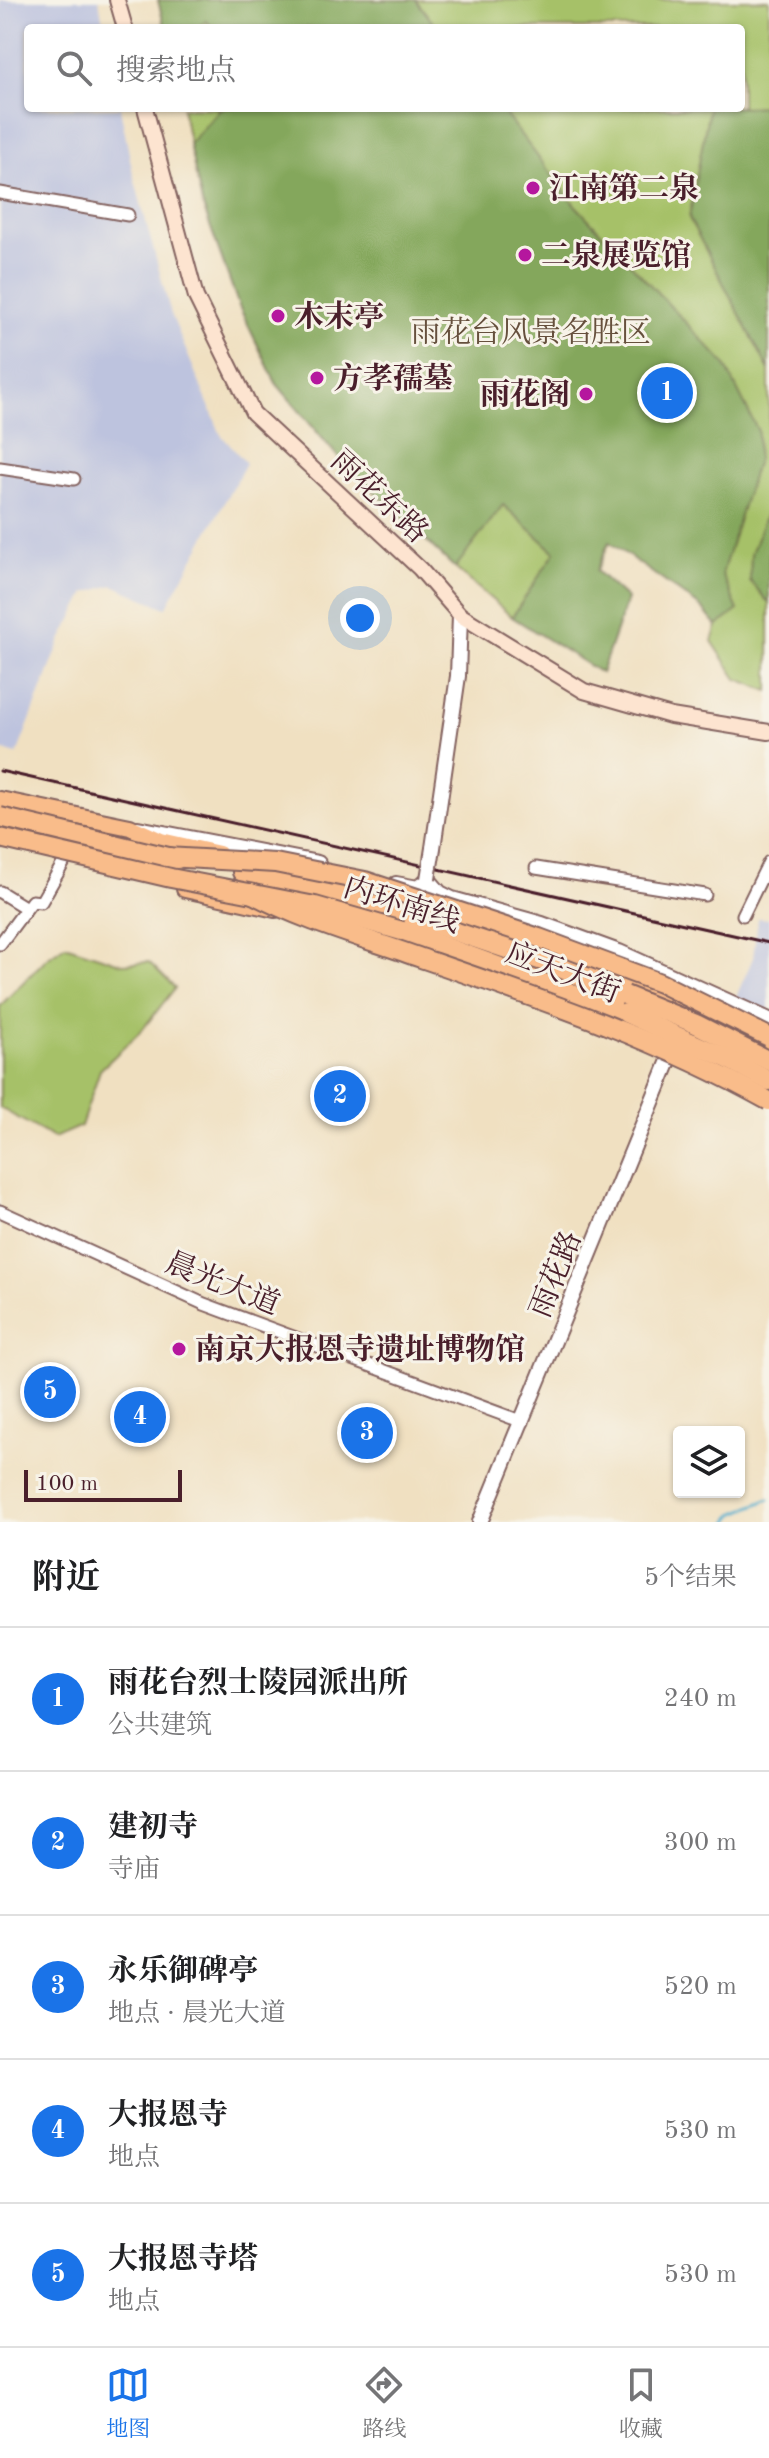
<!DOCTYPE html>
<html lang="zh">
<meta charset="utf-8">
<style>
body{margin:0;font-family:"Old Standard TT","Noto Serif SC",serif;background:#f2f2f2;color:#202124}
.controls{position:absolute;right:24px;bottom:24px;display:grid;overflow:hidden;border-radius:8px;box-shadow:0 2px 6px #0004}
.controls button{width:72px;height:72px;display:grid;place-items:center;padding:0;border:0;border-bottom:2px solid #e0e0e0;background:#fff;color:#202124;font:40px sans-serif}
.scale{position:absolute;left:24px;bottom:20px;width:158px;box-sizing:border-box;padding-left:8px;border:4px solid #4a1f2b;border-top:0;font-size:22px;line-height:28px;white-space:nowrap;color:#4a1f2b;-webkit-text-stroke:6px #f7f3e8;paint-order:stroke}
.you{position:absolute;left:360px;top:618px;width:28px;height:28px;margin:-20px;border:6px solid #fff;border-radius:50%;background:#1a73e8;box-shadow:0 0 0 12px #1a73e833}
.badge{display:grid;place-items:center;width:52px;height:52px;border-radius:50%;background:#1a73e8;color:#fff;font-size:26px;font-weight:700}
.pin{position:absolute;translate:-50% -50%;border:4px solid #fff;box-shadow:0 2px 8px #0006}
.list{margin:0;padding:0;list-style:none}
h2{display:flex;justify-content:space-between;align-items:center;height:104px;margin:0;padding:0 32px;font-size:34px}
h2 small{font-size:26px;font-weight:400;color:#757577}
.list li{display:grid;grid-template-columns:52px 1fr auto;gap:24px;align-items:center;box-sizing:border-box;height:144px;padding:0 32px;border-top:2px solid #e0e0e0}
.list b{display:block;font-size:30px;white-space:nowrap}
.list p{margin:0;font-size:26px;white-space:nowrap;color:#757577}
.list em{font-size:26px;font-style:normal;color:#757577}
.icon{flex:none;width:44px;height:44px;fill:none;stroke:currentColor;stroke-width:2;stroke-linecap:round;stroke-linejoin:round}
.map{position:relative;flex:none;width:769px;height:1522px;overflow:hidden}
.search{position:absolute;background:#fff;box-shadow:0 2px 6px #0004;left:24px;right:24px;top:24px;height:88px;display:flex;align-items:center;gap:20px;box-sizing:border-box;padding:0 28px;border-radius:8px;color:#757577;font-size:30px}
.sheet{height:824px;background:#fff}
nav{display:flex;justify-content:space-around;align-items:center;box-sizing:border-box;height:112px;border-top:2px solid #e0e0e0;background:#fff;font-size:22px;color:#757577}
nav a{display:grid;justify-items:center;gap:4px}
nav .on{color:#1a73e8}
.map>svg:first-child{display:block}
.industrial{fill:#bdc3de}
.green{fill:#a6c167;stroke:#787049;stroke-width:2}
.forest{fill:#84a75c;stroke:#676344;stroke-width:2}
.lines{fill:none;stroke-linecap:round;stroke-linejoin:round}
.stream{stroke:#4babca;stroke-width:3}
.minor-casing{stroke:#846360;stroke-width:15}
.tertiary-casing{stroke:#846360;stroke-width:18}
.secondary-casing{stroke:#846360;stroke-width:18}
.primary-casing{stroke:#846360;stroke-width:20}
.trunk-casing{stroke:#846360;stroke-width:22}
.minor{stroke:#fff;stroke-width:11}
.tertiary{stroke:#fff;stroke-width:14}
.secondary{stroke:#fde4d0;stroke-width:14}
.primary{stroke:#f9bc8a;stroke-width:16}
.trunk{stroke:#f9bc8a;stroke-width:18}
.rail{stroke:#4a1f2b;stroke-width:3}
.tertiary-bridge-casing{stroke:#846360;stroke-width:18;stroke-linecap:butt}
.trunk-bridge-casing{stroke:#846360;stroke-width:22;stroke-linecap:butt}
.tertiary-bridge{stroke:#fff;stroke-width:14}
.trunk-bridge{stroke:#f9bc8a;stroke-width:18}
.poi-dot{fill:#b5179e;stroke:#f7f3e8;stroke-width:3}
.labels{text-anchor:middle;stroke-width:6;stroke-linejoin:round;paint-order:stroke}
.poi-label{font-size:30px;font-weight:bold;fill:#4a1f2b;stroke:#f7f3e8;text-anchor:start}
.park-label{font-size:30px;fill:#66503d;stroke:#f7f3e8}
.street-label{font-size:30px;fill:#4a1f2b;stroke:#f7f3e8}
</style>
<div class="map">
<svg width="769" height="1522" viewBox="0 0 769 1522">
<rect width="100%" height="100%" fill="#f7f3e8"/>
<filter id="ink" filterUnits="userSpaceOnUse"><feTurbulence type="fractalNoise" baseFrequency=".0125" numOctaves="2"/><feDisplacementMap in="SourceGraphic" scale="16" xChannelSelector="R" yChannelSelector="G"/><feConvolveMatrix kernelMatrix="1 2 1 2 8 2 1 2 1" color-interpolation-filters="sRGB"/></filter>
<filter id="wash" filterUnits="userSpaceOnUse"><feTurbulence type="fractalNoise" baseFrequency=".006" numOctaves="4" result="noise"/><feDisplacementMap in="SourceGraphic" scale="32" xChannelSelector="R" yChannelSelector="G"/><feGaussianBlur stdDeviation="1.8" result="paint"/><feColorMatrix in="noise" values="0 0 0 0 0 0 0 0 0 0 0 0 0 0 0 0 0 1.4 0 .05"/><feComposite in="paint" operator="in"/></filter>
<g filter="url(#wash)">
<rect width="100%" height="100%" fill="#f0e0c1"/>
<g class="industrial">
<path d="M0,0H99L104,28H28V108H120L133,174L171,314L221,435L246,463L166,608L113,585L86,593L61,640L17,754L0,750Z"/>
<path d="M758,918L769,919V1013L736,997L753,958Z"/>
</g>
<g class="green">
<path d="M158,0H769V691L737,679L712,641L717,626L702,608L610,542L596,571L627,599L601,673L512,617L455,568L339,458L276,383L239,306L202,203L182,108H741V28H165Z"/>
<path d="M65,945L123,964L149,962L175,988L142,1030L100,1070L81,1126L54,1138L0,1108V1006L47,958Z"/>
</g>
<g class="forest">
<path d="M158,0H416L437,28H214L206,21L197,28H165Z"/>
<path d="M769,106V370L689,218L709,108Z"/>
<path d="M221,108H500L576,206L724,363L758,431L757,460L722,574L738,610L717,626L702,608L609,542L596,571L627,599L601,673L512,617L555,552L503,505L455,568L339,458L276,383L239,306L202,203L189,144Z"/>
<path d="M769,506V603L750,581L751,554Z"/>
</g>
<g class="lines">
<path class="stream" d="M728,1522L734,1514L769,1499"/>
</g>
</g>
<g filter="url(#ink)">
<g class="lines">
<g class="minor-casing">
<g id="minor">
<path d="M0,193L128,215"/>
<path d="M0,468L74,479"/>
<path d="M536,868L705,895"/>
<path d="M0,892L26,908"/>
<path d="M743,915L769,862"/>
<path d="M0,944L32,901L41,902L64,862"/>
<path d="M0,1211L204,1304L523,1422"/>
</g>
</g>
<g class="tertiary-casing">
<g id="tertiary">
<path d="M138,828L318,863"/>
<path d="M433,848L458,676L460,615"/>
<path d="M396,884L418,888L428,879L440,893L452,899L542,924L619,952L769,1020"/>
<path d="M480,1522L675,1046"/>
</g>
</g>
<g class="secondary-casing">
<g id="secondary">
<path d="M117,0L125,28"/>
<path d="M145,108L196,297L253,413L420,569L460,615L584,691L671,716L769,732"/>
</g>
</g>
<g class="primary-casing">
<g id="primary">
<path d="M0,800L130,827L161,841L219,854"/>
<path d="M311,878L423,909L651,989L769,1050"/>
<path d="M185,889L275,909"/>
</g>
</g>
<g class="trunk-casing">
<g id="trunk">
<path d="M242,872L368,902L545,962L625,995"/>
<path d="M402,931L626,1013"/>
</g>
</g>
<use href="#minor" class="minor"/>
<use href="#tertiary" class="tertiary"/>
<use href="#secondary" class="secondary"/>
<use href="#primary" class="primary"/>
<use href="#trunk" class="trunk"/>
<path class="rail" d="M0,771L769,943"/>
<g class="tertiary-bridge-casing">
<path id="tertiary-bridge" d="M428,879L433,848"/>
</g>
<g class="trunk-bridge-casing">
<g id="trunk-bridge">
<path d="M0,817L177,859"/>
<path d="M0,838L171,878L315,906L402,931"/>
<path d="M166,857L275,863L365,881L539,938L660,983L769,1037"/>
<path d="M251,893C306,922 362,937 421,958C540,999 659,1039 769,1101"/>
<path d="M625,995L696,1024L769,1061"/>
<path d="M626,1013L728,1059L769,1081"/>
</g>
</g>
<use href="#tertiary-bridge" class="tertiary-bridge"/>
<use href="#trunk-bridge" class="trunk-bridge"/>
</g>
</g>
<g class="poi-dot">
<circle cx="533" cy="188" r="8"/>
<circle cx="525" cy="255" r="8"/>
<circle cx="278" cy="316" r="8"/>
<circle cx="317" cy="378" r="8"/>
<circle cx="586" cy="394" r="8"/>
<circle cx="179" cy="1349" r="8"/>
</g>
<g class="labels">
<g class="poi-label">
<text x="549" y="198">江南第二泉</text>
<text x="541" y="265">二泉展览馆</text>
<text x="294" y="326">木末亭</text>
<text x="333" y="388">方孝孺墓</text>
<text x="570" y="404" text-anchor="end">雨花阁</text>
<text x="195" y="1359">南京大报恩寺遗址博物馆</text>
</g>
<g class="park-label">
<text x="531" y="342">雨花台风景名胜区</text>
</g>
<g class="street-label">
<text transform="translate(380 496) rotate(43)" y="10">雨花东路</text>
<text transform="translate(402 904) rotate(18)" y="10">内环南线</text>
<text transform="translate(563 972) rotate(21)" y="10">应天大街</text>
<text transform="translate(555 1274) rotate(-68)" y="10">雨花路</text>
<text transform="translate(223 1283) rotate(22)" y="10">晨光大道</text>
</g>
</g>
</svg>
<div class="controls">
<button><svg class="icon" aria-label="layers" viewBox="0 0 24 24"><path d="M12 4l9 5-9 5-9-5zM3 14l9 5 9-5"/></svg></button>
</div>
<div class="scale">100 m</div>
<div class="you"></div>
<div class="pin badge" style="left:667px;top:393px">1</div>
<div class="pin badge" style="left:340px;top:1096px">2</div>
<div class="pin badge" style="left:367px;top:1433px">3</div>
<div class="pin badge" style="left:140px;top:1417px">4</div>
<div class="pin badge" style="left:50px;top:1392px">5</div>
<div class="search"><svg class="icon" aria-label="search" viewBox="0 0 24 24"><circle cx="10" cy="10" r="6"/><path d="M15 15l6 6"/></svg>搜索地点</div>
</div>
<section class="sheet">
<h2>附近<small>5个结果</small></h2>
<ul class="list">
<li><span class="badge">1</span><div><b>雨花台烈士陵园派出所</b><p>公共建筑</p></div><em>240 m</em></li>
<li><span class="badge">2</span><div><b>建初寺</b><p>寺庙</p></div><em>300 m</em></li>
<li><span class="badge">3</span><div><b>永乐御碑亭</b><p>地点 · 晨光大道</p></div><em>520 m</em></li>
<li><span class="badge">4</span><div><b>大报恩寺</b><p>地点</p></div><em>530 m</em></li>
<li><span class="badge">5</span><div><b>大报恩寺塔</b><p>地点</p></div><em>530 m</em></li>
</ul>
</section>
<nav>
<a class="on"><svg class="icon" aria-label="map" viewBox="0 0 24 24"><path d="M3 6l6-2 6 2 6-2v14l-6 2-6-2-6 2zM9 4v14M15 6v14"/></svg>地图</a>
<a><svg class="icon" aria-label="directions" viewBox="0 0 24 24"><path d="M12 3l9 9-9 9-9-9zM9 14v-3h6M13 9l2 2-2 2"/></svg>路线</a>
<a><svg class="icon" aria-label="saved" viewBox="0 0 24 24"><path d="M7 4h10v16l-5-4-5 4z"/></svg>收藏</a>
</nav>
